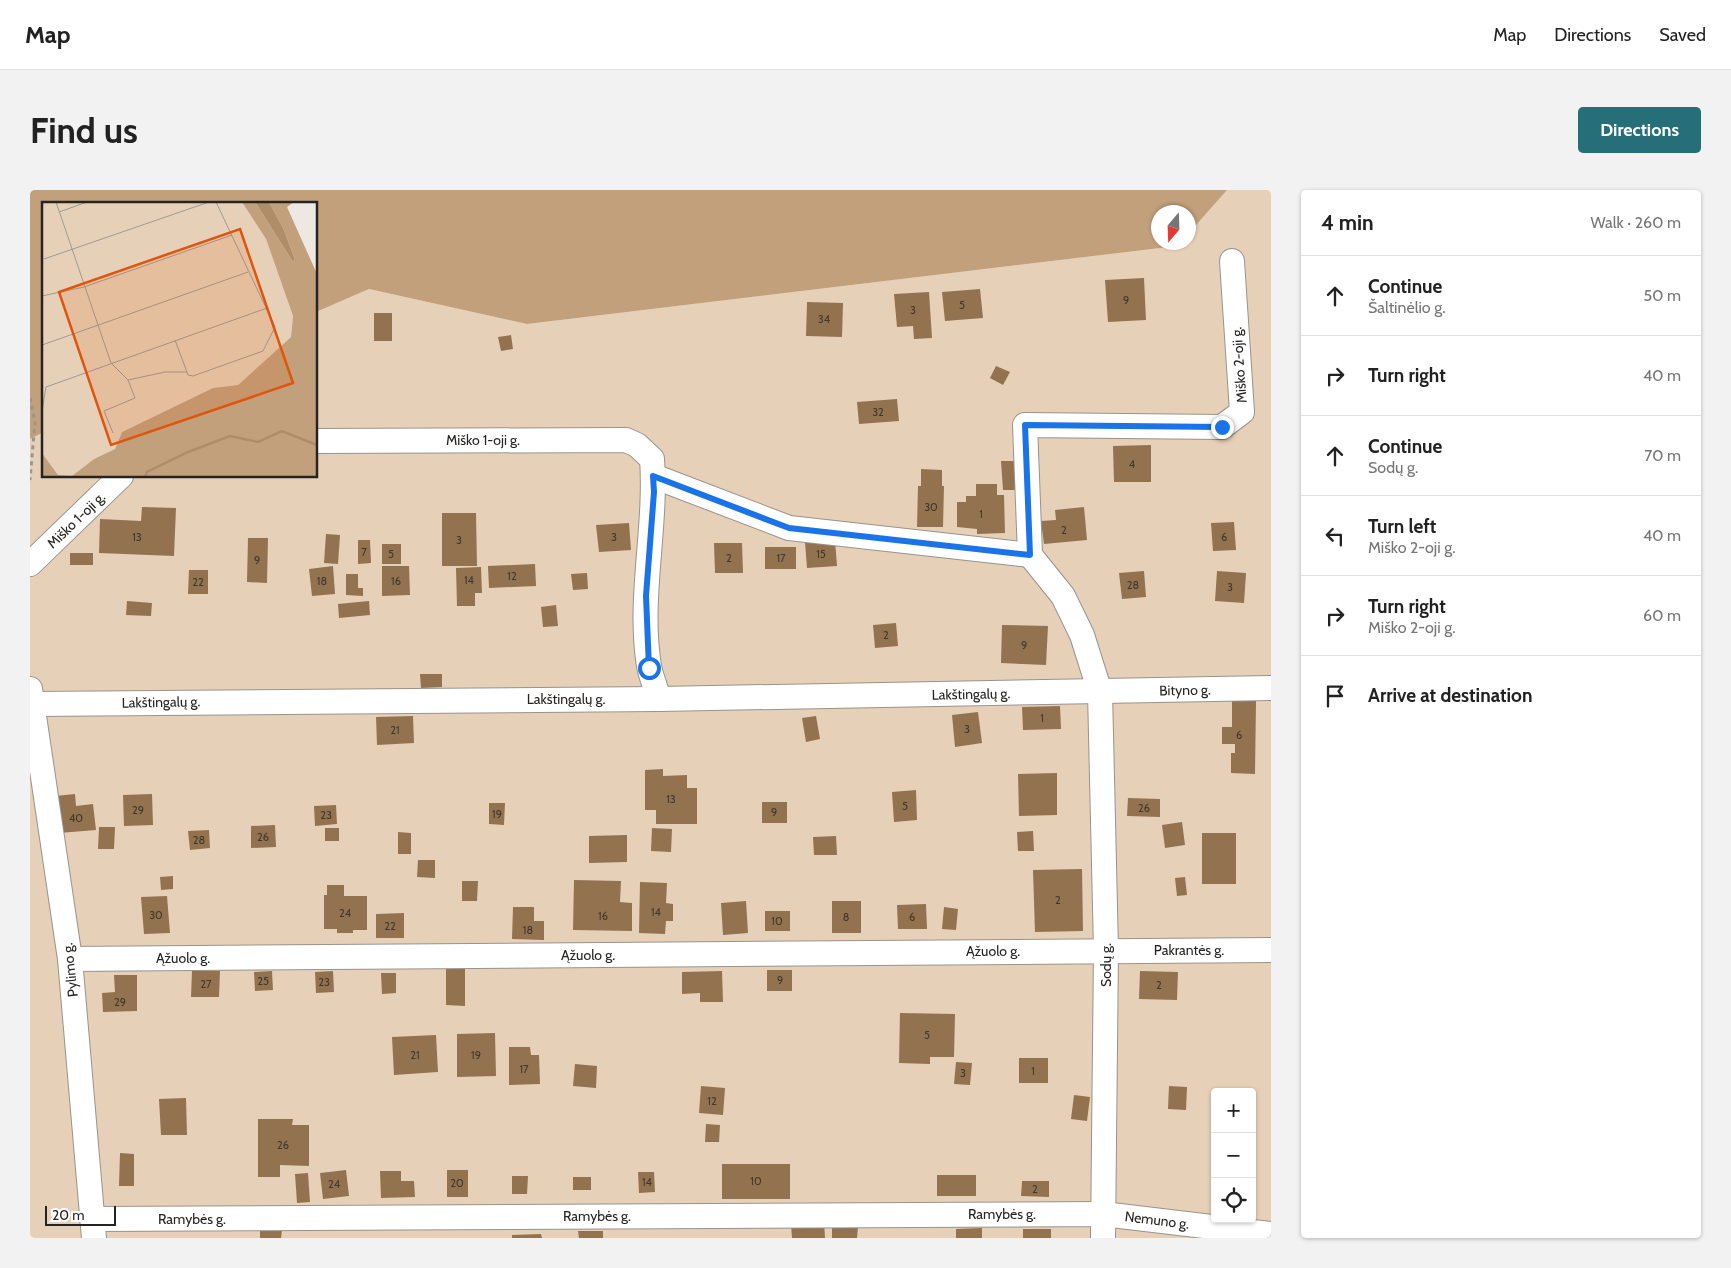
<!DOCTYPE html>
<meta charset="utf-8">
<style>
body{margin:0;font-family:Cabin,sans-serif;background:#f2f2f2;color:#222}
.controls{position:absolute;right:15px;bottom:15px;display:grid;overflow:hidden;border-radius:5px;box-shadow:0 1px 4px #0004}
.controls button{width:45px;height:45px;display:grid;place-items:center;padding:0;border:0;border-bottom:1px solid #e0e0e0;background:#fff;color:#222;font:25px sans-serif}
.compass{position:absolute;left:1121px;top:15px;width:45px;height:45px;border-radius:50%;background:#fff;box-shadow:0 1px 4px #0004;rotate:199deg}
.scale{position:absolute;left:15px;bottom:12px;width:71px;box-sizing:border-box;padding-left:5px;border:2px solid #262422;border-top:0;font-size:14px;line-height:18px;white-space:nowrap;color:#262422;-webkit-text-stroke:4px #fff;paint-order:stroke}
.stop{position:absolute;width:15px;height:15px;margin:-11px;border:4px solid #1a73e8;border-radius:50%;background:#fff}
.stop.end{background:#1a73e8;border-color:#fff;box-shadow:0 1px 5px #0008}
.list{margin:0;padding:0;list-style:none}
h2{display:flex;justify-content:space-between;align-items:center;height:65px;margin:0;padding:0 20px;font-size:21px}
h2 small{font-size:16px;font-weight:400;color:#767676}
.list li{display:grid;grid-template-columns:32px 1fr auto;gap:15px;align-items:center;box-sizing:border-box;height:80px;padding:0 20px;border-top:1px solid #e0e0e0}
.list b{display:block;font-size:19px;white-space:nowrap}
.list p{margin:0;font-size:16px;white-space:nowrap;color:#767676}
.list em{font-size:16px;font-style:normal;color:#767676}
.icon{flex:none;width:28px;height:28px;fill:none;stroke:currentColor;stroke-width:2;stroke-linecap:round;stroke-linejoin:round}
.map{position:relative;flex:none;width:1241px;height:1048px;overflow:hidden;border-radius:5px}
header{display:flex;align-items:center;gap:30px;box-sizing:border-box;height:70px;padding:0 25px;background:#fff;border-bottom:1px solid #e0e0e0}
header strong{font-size:24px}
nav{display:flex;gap:28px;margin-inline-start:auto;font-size:18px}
.intro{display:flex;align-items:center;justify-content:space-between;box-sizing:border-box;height:120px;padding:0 30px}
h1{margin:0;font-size:35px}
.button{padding:12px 22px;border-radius:5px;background:#266f79;color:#fff;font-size:18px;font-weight:700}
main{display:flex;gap:30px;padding:0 30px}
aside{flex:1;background:#fff;border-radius:5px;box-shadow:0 1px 4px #0004}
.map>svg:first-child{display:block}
.green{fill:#e7d0b8;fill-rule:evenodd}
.forest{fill:#c3a07c}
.building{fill:#93724f}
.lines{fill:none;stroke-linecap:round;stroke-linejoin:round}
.minor-casing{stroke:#98938e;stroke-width:26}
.path{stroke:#999590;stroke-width:3;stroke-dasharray:4 4;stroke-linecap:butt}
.minor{stroke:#fff;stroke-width:24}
.route{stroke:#1a73e8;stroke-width:6}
.labels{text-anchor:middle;stroke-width:4;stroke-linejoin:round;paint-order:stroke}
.number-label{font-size:11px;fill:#41382d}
.street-label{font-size:14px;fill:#262422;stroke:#fff}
.inset-river{fill:none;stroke:#af8d69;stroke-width:2.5}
.inset-road{fill:none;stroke:#9e9a95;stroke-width:1}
.view{fill:#de560d;fill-opacity:0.15;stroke:#de560d;stroke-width:2.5}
.inset-edge{fill:none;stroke:#262422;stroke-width:2.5}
</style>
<header>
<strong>Map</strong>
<nav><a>Map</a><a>Directions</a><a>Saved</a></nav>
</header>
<div class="intro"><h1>Find us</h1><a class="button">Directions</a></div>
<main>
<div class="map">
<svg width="1241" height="1048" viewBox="0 0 1241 1048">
<rect width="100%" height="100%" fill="#eee8e2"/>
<path class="green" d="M1197,0H1241V1048H0V249L14,242V286H286V122L339,99L497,134L1147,56L1150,53L1158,52L1159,43ZM1185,902H1222V1029H1185Z"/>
<path class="forest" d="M0,0H1197L1159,43L1158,22H1128V52L1150,53L1147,56L497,134L339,99L286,122V14H14V242L0,249Z"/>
<g class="building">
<path d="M1114,88L1116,130L1078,132L1075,90Z"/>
<path d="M950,99L953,128L915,131L912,102Z"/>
<path d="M899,102L902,148L884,149L883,136L867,137L864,104Z"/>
<path d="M777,112L813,113L812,147L776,146Z"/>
<rect x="344" y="123" width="18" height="28"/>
<path d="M481,145L483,159L471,161L468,147Z"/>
<path d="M966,176L980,182L973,195L960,188Z"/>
<path d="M867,209L869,231L829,234L827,212Z"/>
<path d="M1121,255V292H1084L1083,256Z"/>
<path d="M971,271H985L986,300H973Z"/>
<path d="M891,279L912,280V296H914L913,337H887L888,296H891Z"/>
<path d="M946,294H967V305H974L975,343L947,344V339L927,337V312H936V306H946Z"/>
<path d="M112,317L146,318L144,366L69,363L70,329L111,331Z"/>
<path d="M1054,317L1057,350L1014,354L1011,331L1026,330L1025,320Z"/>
<path d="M412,323H446L447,376H412Z"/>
<path d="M1204,332L1206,360L1183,361L1181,333Z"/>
<path d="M599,333L601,360L569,362L566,335Z"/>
<path d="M296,344L310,345L308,374L294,373Z"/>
<path d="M218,348H238L237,393L217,392Z"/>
<path d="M328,350H340L341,373L328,374Z"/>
<path d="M805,350L807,376L777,378L775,352Z"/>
<path d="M684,353H712L713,383H685Z"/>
<rect x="352" y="354" width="19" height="20"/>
<rect x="735" y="357" width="31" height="22"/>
<rect x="40" y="363" width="23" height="12"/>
<path d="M505,374L506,396L459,398L458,376Z"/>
<path d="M303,376L305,404L282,406L279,379Z"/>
<path d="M352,376H379L380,405L352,406Z"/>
<path d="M451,377L452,403H445V416H427L426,378Z"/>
<path d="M159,380H178V404H158Z"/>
<path d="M1114,381L1116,407L1092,409L1089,383Z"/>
<path d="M1187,381L1216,383L1214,413L1185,411Z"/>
<path d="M557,383L558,399L543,400L541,384Z"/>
<path d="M316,384H328V398H333V406L316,405Z"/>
<path d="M97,411L122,413L121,426L96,425Z"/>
<path d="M339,411L340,425L309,428L308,414Z"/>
<path d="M526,415L528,436L513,437L511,417Z"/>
<path d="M866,433L868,456L845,458L843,435Z"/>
<path d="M972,435L1018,436L1016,475L971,473Z"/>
<path d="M390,484H412V497L391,498Z"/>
<path d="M1202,511H1226L1225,584L1201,583V563H1205V554H1192V537H1202Z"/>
<path d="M1030,516L1031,539L993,540L992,517Z"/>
<path d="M948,522L952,553L925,557L922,525Z"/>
<path d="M383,526L384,553L347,555L346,527Z"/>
<path d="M786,526L790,549L776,552L772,528Z"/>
<path d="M633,579V586L657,585V598H667V634H626V620H615V580Z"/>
<path d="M1027,583V625L989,626L988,584Z"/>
<path d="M886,600L887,630L864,632L862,602Z"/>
<path d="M45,604L46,616L63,614L66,640L29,643L25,606Z"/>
<path d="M122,604L123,635L94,636L93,605Z"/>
<path d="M1098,608L1130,609V627L1097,626Z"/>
<rect x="732" y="612" width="25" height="21"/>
<path d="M459,613H475L474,635L459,634Z"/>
<path d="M306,615L307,634L285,636L284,616Z"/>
<path d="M1152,632L1155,655L1135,658L1132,635Z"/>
<path d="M245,635L246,657L221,658V636Z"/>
<path d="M69,637H85L84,659H68Z"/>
<rect x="295" y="638" width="14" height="13"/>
<path d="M622,638L642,639L641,662L621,661Z"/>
<path d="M179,640L180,658L160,660L158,641Z"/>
<path d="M1003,641L1004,661H988L987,642Z"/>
<path d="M368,642L381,643V664H368Z"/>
<rect x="1172" y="643" width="34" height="51"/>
<path d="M597,645V672L559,673V646Z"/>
<path d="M806,646L807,665H784L783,647Z"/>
<path d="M388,670H405V688L387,687Z"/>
<path d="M1052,679L1053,741L1005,742L1003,680Z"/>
<path d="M143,686V699L131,700L130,687Z"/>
<path d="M1155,687L1157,705L1147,706L1145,688Z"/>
<path d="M544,690L591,691L590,712L602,713V741L543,740Z"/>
<path d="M432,691H448L447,711H432Z"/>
<path d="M610,692L637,693L636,713L643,714V731H636L635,744L609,743Z"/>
<path d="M297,695H314V706H337V740H323V743H307V739H294V705H297Z"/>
<path d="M137,706L140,743L114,744L111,707Z"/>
<path d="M716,711L718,743L693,745L691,713Z"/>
<rect x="802" y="711" width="29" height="32"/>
<path d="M896,714L897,739H868L867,715Z"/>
<path d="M483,717H504V731H514V750L482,749Z"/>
<path d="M914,717L928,719L926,740L912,739Z"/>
<rect x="735" y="721" width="25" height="20"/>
<path d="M374,723V748H346V724Z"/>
<path d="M416,772H435V816L416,815Z"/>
<rect x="737" y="780" width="25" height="21"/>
<path d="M162,781H190L189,807H161Z"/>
<path d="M242,781L243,800L225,801L224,782Z"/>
<path d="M303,781L304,802L286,803L285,782Z"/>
<path d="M692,781L693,812H670V803L652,804V782Z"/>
<path d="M1110,781L1148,782L1147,810L1109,809Z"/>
<path d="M351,783H366V803L352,804Z"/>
<path d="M84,785H107V821L73,822L72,803L85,802Z"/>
<path d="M870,823L925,824L924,867H900V874L869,873Z"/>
<path d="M465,843L466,886L427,887V844Z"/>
<path d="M406,845L408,882L364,885L362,847Z"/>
<path d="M479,857H500L501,865H509L510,894L479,895Z"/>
<rect x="989" y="868" width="29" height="25"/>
<path d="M926,872L942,873L940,895L924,894Z"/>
<path d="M545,874L567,876L566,898L543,896Z"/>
<path d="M671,896L695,898L693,925L669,923Z"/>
<path d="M1139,896L1157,897L1156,920L1138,919Z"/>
<path d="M1044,905L1060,907L1057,931L1041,929Z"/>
<path d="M156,908L157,945H131L129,909Z"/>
<path d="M228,929H263L262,935H279V976L250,975V987H228Z"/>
<path d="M676,934L690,935L689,952H675Z"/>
<path d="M90,963L104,964V996H89Z"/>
<rect x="692" y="974" width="68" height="35"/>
<path d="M316,980L319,1006L293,1009L290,983Z"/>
<rect x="417" y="980" width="21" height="27"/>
<path d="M350,981H371V991H384L385,1007L351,1008Z"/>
<path d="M608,982H624L625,1002L609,1003Z"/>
<path d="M278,983L280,1012L267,1013L265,984Z"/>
<rect x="907" y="985" width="39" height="21"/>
<path d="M482,986H498L497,1004H482Z"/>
<rect x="543" y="987" width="18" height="13"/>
<path d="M992,991H1019V1007L991,1006Z"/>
<path d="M794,1032L795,1048H762L761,1034Z"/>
<path d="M802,1036L828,1037L827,1048H802Z"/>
<path d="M952,1038V1048H926V1039Z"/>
<path d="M230,1039L252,1040L251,1048H230Z"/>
<rect x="993" y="1039" width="28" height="9"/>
<path d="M548,1041H573V1048H549Z"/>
<path d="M511,1044L512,1048H482V1045Z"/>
</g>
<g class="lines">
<g class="minor-casing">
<g id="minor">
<path d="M286,251L596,250L607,255L622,269C627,338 608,408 619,476C621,487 626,498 629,509"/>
<path d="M623,286L759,338L1000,365"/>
<path d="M0,374L91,286"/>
<path d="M0,499L40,769L64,1048"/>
<path d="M3,514L629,509L1241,498"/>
<path d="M40,769L1241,760"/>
<path d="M62,1029L1073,1024L1241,1044"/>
<path d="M1073,1048L1076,760L1070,502L1052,445L1033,406L1000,365L995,235L1192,237L1212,222L1202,71"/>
</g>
</g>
<path class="path" d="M0,208L5,232L0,290"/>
<use href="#minor" class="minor"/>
</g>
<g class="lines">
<path class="route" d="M619,478L616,406L624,302L623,286L759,338L1000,365L995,235L1192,237"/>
</g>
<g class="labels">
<g class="number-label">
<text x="1096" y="114">9</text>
<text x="932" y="119">5</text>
<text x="883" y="124">3</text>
<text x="794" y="133">34</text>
<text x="848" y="226">32</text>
<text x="1102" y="278">4</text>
<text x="901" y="321">30</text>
<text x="951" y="328">1</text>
<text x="1034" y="344">2</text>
<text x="107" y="351">13</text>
<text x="584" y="351">3</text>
<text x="1194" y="351">6</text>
<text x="429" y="354">3</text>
<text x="334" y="366">7</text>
<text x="361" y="368">5</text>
<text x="791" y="368">15</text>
<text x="699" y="372">2</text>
<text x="751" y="372">17</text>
<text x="227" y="374">9</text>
<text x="482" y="390">12</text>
<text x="439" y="394">14</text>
<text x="292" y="395">18</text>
<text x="366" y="395">16</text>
<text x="168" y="396">22</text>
<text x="1103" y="399">28</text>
<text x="1200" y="401">3</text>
<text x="856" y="449">2</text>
<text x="994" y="459">9</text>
<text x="1012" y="532">1</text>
<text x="937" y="543">3</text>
<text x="365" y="544">21</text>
<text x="1209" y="549">6</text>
<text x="641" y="613">13</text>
<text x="875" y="620">5</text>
<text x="1114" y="622">26</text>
<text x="108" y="624">29</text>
<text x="744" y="626">9</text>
<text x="467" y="628">19</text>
<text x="296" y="629">23</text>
<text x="46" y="632">40</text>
<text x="233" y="651">26</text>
<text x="169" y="654">28</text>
<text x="1028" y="714">2</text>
<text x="626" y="726">14</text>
<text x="315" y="727">24</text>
<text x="126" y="729">30</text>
<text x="573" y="730">16</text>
<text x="816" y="731">8</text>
<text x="882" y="731">6</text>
<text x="747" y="735">10</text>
<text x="360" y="740">22</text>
<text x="498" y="744">18</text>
<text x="750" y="794">9</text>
<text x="233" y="795">25</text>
<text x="294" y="796">23</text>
<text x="176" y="798">27</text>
<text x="1129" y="799">2</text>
<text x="90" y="816">29</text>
<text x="897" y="849">5</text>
<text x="385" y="869">21</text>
<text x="446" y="869">19</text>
<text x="494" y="883">17</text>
<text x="1003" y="885">1</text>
<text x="933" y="887">3</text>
<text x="682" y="915">12</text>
<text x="253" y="959">26</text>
<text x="726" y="995">10</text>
<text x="617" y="996">14</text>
<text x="427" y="997">20</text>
<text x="304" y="998">24</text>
<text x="1005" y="1003">2</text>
</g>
<g class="street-label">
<text transform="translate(1209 175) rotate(-94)" y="5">Miško 2-oji g.</text>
<text x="453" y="255">Miško 1-oji g.</text>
<text transform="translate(46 330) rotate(-44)" y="5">Miško 1-oji g.</text>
<text transform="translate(1155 500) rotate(-1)" y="5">Bityno g.</text>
<text transform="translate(941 504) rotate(-1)" y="5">Lakštingalų g.</text>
<text x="536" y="514">Lakštingalų g.</text>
<text transform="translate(131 512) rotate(-1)" y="5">Lakštingalų g.</text>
<text x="1159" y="765">Pakrantės g.</text>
<text x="963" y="766">Ąžuolo g.</text>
<text x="558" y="770">Ąžuolo g.</text>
<text x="153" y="773">Ąžuolo g.</text>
<text transform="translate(1076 775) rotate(-90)" y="5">Sodų g.</text>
<text transform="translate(40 780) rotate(-96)" y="5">Pylimo g.</text>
<text x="972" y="1029">Ramybės g.</text>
<text x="567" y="1031">Ramybės g.</text>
<text x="162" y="1034">Ramybės g.</text>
<text transform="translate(1127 1030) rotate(7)" y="5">Nemuno g.</text>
</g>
</g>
<g transform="translate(12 12)">
<rect width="275" height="275" fill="#eee8e2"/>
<path d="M0,0H200L224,37L251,114L249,135L196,183L171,186L80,230L73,247L52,257L30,274L16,273L0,251Z" fill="#e7d0b8"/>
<path d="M200,0H213L251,60L253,58L242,28L227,0H252L245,5L275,72V275H0V251L16,273L30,274L52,257L73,247L80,230L171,186L196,183L249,135L251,114L224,37Z" fill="#c3a07c"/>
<path d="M213,0H227L242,28L253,58L251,60Z" fill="#af8d69"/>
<path class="inset-river" d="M103,275L105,270L146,250L188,234L216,240L240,229L275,243"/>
<path class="inset-road" d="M14,0L69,161L86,178L93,196L62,209L71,231M17,10L45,0M2,57L167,0M0,94L42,85L190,33M133,138L146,173L151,174L221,149L233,125L174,0M0,143L206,70M86,178L123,170H145M0,209L4,185L225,106"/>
<path class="view" d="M198,27L251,181L69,243L17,90Z"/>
<rect width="275" height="275" class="inset-edge"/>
</g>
</svg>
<div class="controls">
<button>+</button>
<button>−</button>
<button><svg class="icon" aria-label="locate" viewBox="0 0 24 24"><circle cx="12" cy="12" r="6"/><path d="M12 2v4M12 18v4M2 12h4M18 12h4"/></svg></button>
</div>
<svg class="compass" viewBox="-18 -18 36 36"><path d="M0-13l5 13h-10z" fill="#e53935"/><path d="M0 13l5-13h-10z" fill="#767676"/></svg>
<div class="scale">20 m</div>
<div class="stop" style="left:619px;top:478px"></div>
<div class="stop end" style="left:1192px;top:237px"></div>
</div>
<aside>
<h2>4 min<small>Walk · 260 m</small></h2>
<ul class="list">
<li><svg class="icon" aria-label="ahead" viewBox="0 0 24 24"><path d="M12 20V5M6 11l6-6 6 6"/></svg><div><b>Continue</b><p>Šaltinėlio g.</p></div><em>50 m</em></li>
<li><svg class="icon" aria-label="right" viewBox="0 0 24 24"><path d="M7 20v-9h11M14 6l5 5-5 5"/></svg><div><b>Turn right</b></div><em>40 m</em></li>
<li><svg class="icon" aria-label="ahead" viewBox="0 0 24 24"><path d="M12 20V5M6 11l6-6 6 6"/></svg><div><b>Continue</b><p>Sodų g.</p></div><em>70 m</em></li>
<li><svg class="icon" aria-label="left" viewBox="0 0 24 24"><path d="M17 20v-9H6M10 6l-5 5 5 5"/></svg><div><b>Turn left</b><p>Miško 2-oji g.</p></div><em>40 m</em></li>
<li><svg class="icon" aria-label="right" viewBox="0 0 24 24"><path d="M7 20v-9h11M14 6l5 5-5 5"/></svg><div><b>Turn right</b><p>Miško 2-oji g.</p></div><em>60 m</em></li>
<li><svg class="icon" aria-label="arrive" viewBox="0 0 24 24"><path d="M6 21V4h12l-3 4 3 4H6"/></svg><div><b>Arrive at destination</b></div></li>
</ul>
</aside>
</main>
